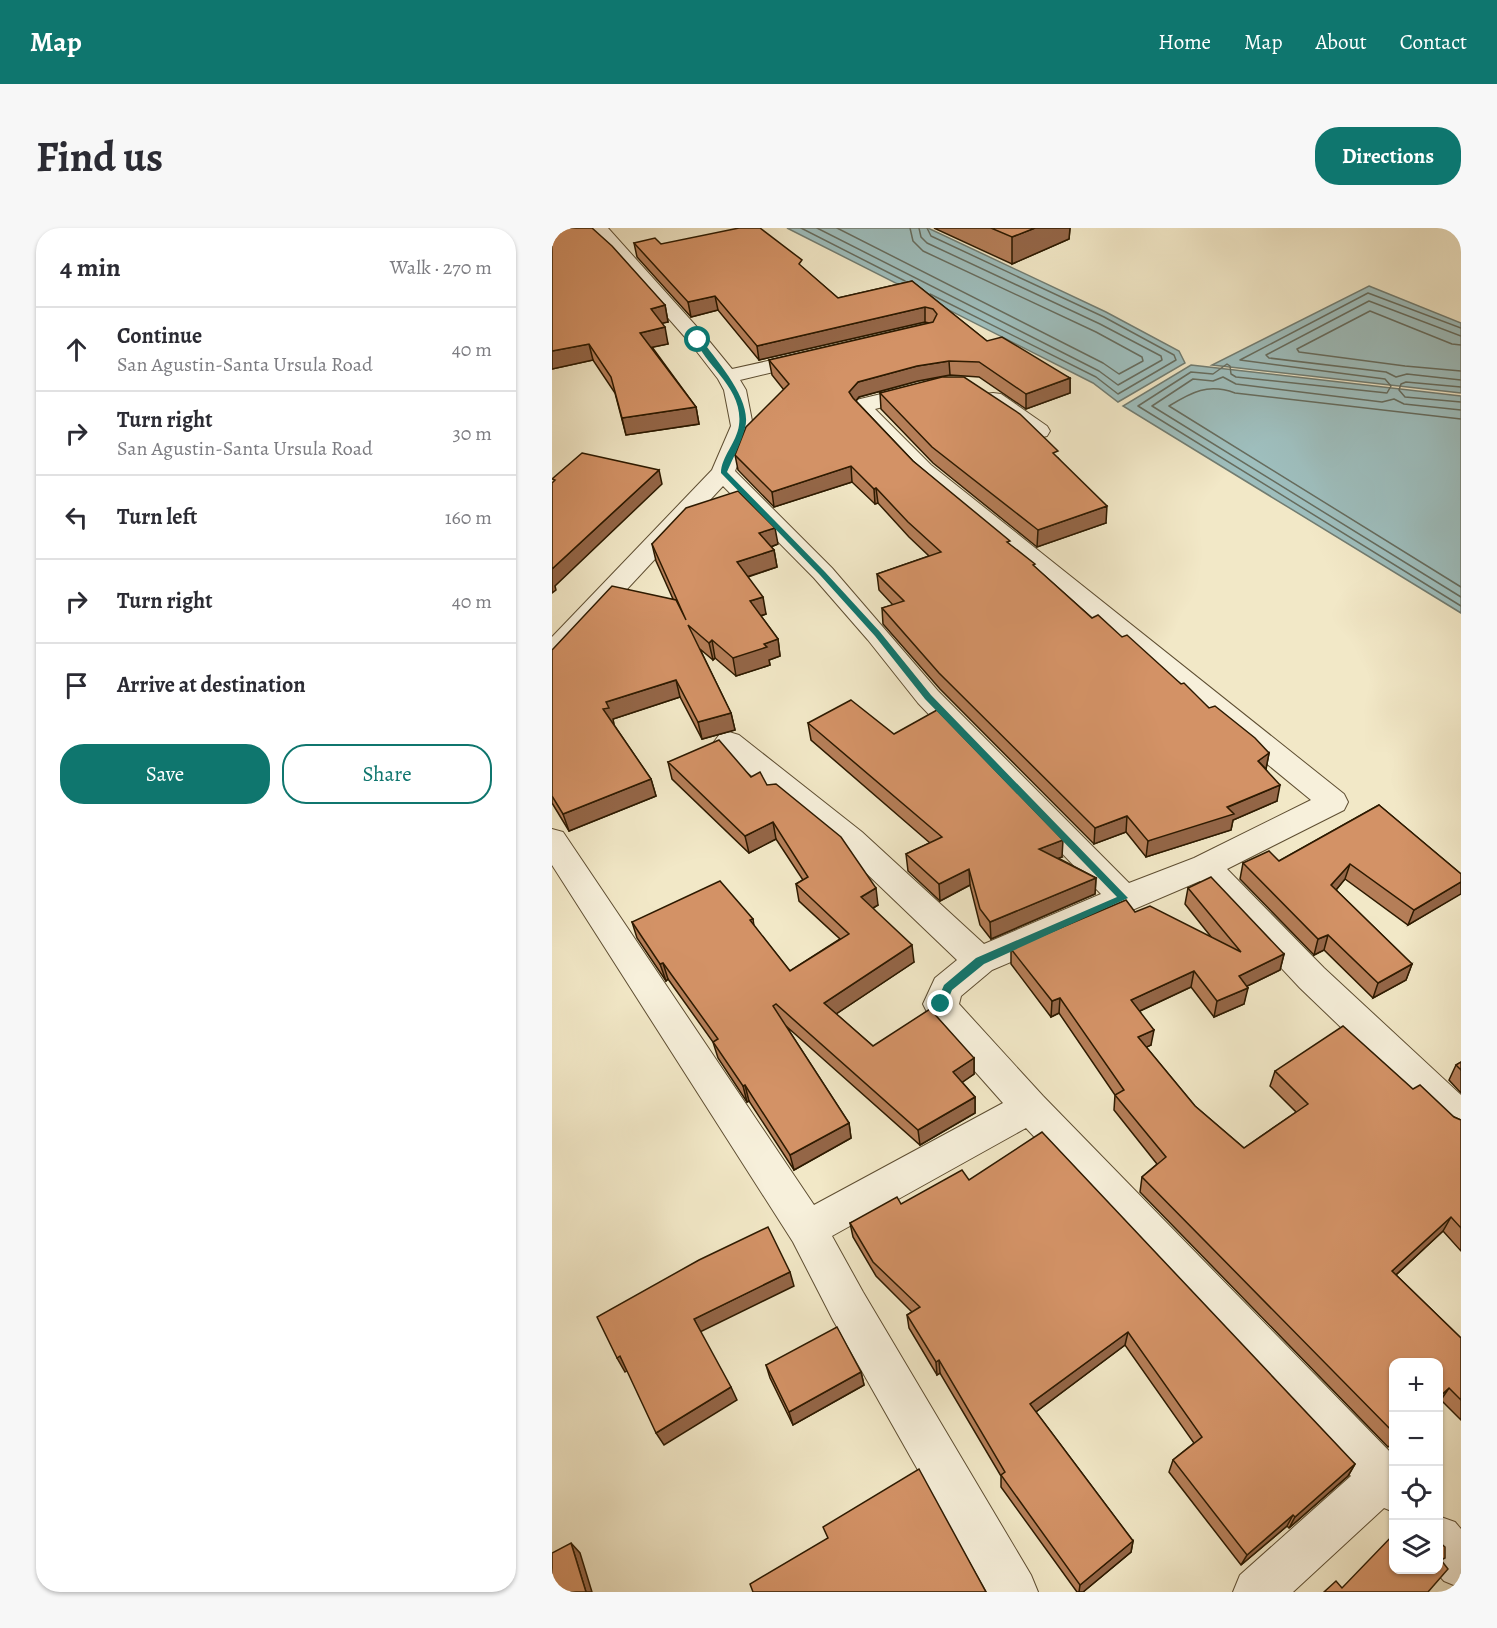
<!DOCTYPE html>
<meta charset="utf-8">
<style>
body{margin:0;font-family:Alegreya,serif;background:#f7f7f7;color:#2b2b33}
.controls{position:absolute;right:18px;bottom:18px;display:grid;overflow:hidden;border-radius:12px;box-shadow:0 2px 4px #0004}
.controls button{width:54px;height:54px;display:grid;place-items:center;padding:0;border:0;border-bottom:2px solid #e1e1e2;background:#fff;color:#2b2b33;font:30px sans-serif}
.stop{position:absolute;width:18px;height:18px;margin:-14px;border:4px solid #0f766e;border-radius:50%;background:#fff}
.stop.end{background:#0f766e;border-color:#fff;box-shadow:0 2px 6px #0008}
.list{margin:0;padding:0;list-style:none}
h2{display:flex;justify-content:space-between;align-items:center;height:78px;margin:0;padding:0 24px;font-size:26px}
h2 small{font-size:20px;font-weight:400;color:#7c7c81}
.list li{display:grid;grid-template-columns:39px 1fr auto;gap:18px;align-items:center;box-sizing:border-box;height:84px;padding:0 24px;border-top:2px solid #e1e1e2}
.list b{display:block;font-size:22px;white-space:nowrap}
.list p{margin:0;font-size:20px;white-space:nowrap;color:#7c7c81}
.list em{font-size:20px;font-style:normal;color:#7c7c81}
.actions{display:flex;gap:12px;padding:18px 24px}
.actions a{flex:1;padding:14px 0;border:2px solid #0f766e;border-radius:24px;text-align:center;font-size:21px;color:#0f766e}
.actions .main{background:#0f766e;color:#fff}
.icon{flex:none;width:33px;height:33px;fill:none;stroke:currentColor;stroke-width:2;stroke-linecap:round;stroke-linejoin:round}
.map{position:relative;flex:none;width:909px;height:1364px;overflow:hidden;border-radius:24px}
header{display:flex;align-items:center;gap:36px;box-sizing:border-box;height:84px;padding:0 30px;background:#0f766e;color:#fff}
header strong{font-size:28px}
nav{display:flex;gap:33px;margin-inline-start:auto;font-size:21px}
.intro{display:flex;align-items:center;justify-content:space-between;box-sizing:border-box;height:144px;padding:0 36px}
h1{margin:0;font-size:42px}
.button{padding:15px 27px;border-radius:24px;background:#0f766e;color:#fff;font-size:21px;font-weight:700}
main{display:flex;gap:36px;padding:0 36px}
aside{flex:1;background:#fff;border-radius:24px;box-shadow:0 2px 4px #0004}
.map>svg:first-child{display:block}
.water{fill:#9ebebd;stroke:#717c71;stroke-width:1.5}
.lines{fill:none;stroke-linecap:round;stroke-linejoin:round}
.shore{stroke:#666c5e;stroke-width:1.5}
.minor-casing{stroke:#5e4e32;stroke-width:2}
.minor{fill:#f7f0db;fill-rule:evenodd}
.wall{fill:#b57e58;stroke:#2d1a00;stroke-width:1.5}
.shaded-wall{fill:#946647;stroke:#2d1a00;stroke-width:1.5}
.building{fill:#d39266;stroke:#2d1a00;stroke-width:1.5}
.route{fill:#0f766e}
</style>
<header>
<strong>Map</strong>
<nav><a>Home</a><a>Map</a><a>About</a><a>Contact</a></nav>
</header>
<div class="intro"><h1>Find us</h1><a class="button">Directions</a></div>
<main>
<aside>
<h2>4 min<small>Walk · 270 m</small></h2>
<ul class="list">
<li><svg class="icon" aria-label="ahead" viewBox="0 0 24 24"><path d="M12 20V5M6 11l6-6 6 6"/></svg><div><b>Continue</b><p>San Agustin-Santa Ursula Road</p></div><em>40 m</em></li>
<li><svg class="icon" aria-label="right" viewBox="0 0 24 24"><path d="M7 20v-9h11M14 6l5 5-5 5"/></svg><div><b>Turn right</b><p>San Agustin-Santa Ursula Road</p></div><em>30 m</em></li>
<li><svg class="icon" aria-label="left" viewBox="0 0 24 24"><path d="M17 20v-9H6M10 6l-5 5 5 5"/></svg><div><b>Turn left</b></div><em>160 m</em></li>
<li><svg class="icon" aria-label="right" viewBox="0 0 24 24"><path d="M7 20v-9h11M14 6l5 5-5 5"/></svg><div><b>Turn right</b></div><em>40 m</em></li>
<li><svg class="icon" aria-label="arrive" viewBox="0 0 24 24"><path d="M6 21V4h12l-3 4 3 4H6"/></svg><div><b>Arrive at destination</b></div></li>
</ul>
<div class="actions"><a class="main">Save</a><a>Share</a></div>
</aside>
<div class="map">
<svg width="909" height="1364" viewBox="0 0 909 1364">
<rect width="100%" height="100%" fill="#f2e8c7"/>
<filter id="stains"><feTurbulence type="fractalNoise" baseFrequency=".00333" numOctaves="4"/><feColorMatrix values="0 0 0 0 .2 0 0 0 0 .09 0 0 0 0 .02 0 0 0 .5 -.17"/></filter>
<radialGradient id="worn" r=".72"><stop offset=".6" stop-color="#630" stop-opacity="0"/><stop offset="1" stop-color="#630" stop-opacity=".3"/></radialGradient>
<g class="water">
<path d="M235,0H376L554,84L627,123L633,135L566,174L541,155Z"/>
<path d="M817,58L909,95V165L660,137Z"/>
<path d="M639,137L909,168V385L571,178Z"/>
</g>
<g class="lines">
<g class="shore">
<path d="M249,0L353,53"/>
<path d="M265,0L547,143L566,157L610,132L609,128L548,96L375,15L369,9L367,0"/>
<path d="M285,0L551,135L567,146L591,133L590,129L544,104L371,23L361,13L358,0"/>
<path d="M375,0L379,8L552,89L622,127L624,132L566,166L544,149L378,66"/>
<path d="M909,100L816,65L688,132L833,151L839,158L835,165L684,149L679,146L678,138L675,136L661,146L639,144L586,178L909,378"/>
<path d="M909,108L817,73L714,127L717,130L834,144L844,149L855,146L909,152"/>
<path d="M909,117L900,116L818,83L745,121L747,124L853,138L909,143"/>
<path d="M909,159L854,154L849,156L847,162L853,169L909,174"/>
<path d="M909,182L852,176L842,171L830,174L684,156L671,149L661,153L641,151L600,178L909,369"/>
<path d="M909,191L683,165C656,155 640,164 617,178L909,359"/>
</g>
<g class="minor-casing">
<g id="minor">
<path d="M37,0H56L153,108L180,141L261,123L268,125L271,129L268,133L188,152L194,162L201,198L183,243L280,340L386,463L577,655L642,630L759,572L363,247L304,187L301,182L304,172L371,156L379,157L382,162L379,167L323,181L379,237L792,566L796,574L792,582L675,641L772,740L909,867V907L896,902L748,760L648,653L440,742L409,768L407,776L491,868L842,1228V1284L832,1280L741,1364H681L688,1347L799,1248L474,900L280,1008L311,1064L479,1347L486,1364H435L281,1092L241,1014L0,637V601L11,604L262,977L451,875L381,796L371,776L383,750L405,732L288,620L167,521L162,514L167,507L177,504L187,507L310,604L432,716L549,666L366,475L316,412L262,350L171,258L10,431L0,434V409L160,242L179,198L172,162L166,151L139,116Z"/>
<path d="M441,165L449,166L495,198L498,203L495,208L487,210L479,208L433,176L430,171L433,166Z"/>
<path d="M886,1288L903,1294L909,1301V1360L892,1353L882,1342H886Z"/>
</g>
</g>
<use href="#minor" class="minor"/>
</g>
<g class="wall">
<path d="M0,0L113,77L116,94L109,95L116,116L100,119L144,179L147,196L74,207L63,165L41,132L0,141Z"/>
<path d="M382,0H518L517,11L460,36Z"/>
<path d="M82,15L109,16L251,40L286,70L360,53L435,113L518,150V165L474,181L427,149L398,147L366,153L307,169L304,173L361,233L458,317L540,390L570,409L629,456L657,480L717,525L714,541L725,573L681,592L679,602L594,629L574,604L542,616L388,461L331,396L330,380L341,377L327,362L325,346L377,328L357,309L326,275L323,276L300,254L222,279L186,242L183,227L232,162L220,147L217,132L377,95L373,94L207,132L166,82L139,89L85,29Z"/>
<path d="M328,165L506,230L554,295L485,319L381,235L329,181Z"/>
<path d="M100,316H226L219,319L222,322L225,339L196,349L214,386L209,388L226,411L228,428L217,432L218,437L184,448L163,430L161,432L148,421L179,485L183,502L150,511L128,469L61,491L62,497L99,551L104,568L17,603L0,575V422L121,371L104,333Z"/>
<path d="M256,495L342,506L510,629L506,630L544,650L543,666L439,711L428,697L418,657L388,673L356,643L354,626L378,615L259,512Z"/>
<path d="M116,534L199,549L215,557L326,677L321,680L362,734L284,786L321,818L422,830V846L410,854L423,869V885L368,917L234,798L297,895L299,910L242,942L197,873L195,874L166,830L161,814L116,751L114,753L85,710L80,694L201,691L202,698L238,743L288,711L247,673L244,656L251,652L224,611L197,625L120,551Z"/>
<path d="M827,577L909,646V665L856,697L793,651L784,662L860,736L854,752L821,770L772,722L762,727L688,651L691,635L727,633Z"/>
<path d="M636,660L732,726L728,742L695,758L692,776L662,789L639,759L588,783L599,817L594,819L643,878L692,920L744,884L718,858L723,843L861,861L902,889L909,892V1023L891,1003L844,1047L909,1110V1192L889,1172L886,1175V1134H842V1214L836,1219L588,964L590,949L605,936L562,882L563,867L507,785L499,789L459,736V721L583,684L660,710L633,676Z"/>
<path d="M909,834V865L897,852L904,837Z"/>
<path d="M417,952L803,1236L796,1248L737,1300L735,1298L689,1337L617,1244L621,1232L642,1215L573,1117L484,1184L581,1313L579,1324L531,1364H525L449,1259V1248L388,1145L385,1147L357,1100L355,1087L360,1084L324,1048L301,1009L298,995Z"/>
<path d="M214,1137L309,1144L312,1157L241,1197L218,1150Z"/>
</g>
<g class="shaded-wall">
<path d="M483,0H518L517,11L460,36V9Z"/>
<path d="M163,68L166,82L139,89L136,74Z"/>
<path d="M113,77L116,94L102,97L99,81Z"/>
<path d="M373,79V94L207,132L205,118Z"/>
<path d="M113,99L116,116L92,121L88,105Z"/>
<path d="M37,116L41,132L0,141V123Z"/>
<path d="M397,133L398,147L366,153L307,169L299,179L297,164L306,154L365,138Z"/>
<path d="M518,150V165L474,181V166Z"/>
<path d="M144,179L147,196L74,207L70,190Z"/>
<path d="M299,238L300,254L222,279L220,264Z"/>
<path d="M107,242L110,256L3,358L4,362L0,365V341Z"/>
<path d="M324,260L326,275L323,276L322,261Z"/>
<path d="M555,278L554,295L485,319L486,302Z"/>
<path d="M223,300L226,316L210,322L207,305Z"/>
<path d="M222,322L225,339L188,351L185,334Z"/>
<path d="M211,369L214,386L201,390L198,373Z"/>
<path d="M226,411L228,428L217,432L218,437L184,448L181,430L212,416Z"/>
<path d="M160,412L163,430L161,432L157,415Z"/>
<path d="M124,452L128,469L61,491L62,497L56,499L51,481L54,474Z"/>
<path d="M179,485L183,502L150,511L146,494Z"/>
<path d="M717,525L714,541L706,533Z"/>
<path d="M99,551L104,568L17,603L11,586Z"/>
<path d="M728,557L725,573L681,592L679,602L594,629L596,613Z"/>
<path d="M575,588L574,604L542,616L543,600Z"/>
<path d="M221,594L224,611L197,625L193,608Z"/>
<path d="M511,612L510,629L487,637V621Z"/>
<path d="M798,636L793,651L775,673L779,657Z"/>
<path d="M417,641L418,657L388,673L387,656Z"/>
<path d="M544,650L543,666L439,711L438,694Z"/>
<path d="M909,654V666L856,697L862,682Z"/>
<path d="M324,660L326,677L311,686L309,669Z"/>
<path d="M776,707L772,722L762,727L766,711Z"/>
<path d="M360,717L362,734L275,792L272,775Z"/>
<path d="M732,726L728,742L683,764L687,748Z"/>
<path d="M111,735L116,751L114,753L108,736Z"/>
<path d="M860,736L854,752L821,770L826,755Z"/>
<path d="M642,743L639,759L577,788L579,772Z"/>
<path d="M696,760L692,776L662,789L665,773Z"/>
<path d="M508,770L507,785L499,789L500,773Z"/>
<path d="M602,802L599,817L584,824L586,809Z"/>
<path d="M422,830V846L402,860L401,844Z"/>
<path d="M193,857L197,873L195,874L191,858Z"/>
<path d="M423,869V885L368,917L366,902Z"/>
<path d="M297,895L299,910L242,942L238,927Z"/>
<path d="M899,989L891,1003L833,1057L840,1043Z"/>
<path d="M238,1044L242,1058L148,1104L142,1091Z"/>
<path d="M576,1104L573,1117L477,1189L478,1176Z"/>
<path d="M68,1128L76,1142L73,1144L65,1130Z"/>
<path d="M387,1132L388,1145L385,1147L384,1134Z"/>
<path d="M309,1144L312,1157L241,1197L237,1184Z"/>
<path d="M179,1159L185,1172L112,1217L104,1205Z"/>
<path d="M897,1160L889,1172L886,1175V1170Z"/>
<path d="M803,1236L796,1248L737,1300L743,1289Z"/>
<path d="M741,1287L735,1298L689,1337L695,1327Z"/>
<path d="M581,1313L579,1324L531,1364H527L528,1357Z"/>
<path d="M19,1315L28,1325L40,1364H34Z"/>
</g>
<g class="building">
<path d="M0,0H40L60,18L113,77L99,81L113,99L88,105L144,179L70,190L59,149L37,116L0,123Z"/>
<path d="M187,0H208L250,32L247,36L286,70L360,53L435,113L450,109L518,150L474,166L427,134L397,133L365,138L306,154L297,164L301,170L361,233L458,313L455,314L483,336L481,337L540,390L546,387L570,409L575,407L629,456L632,455L657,480L663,478L703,510L717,525L706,533L728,557L675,579L682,586L596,613L575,588L543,600L387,445L330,380L352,373L325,346L389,324L356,294L324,260L322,261L299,238L220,264L183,227L194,199L237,156L217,132L381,94L385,86L381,81L373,79L205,118L163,68L136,74L82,15L103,10L109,16Z"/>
<path d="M439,0H483L460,9Z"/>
<path d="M390,149H412L468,186L506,223L501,225L555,278L486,302L380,219L328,165Z"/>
<path d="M30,225L107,242L0,341V255L3,252L0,251Z"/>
<path d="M186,263L223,300L207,305L222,322L185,334L211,369L198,373L226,411L212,416L215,419L181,430L160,412L157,415L136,397L179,485L146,494L124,452L54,474L57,480L51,481L99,551L11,586L0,568V422L60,358L124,372L134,392L100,316L134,280Z"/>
<path d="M299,472L342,506L385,482L511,612L487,621L544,650L438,694L428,681L417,641L387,656L354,626L390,609L256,495Z"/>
<path d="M167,512L199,549L208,544L215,557L224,556L289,609L324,660L309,669L360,717L272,775L321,818L378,781L422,830L401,844L423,869L366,902L224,776L221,778L297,895L238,927L193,857L191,858L161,814L166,811L111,735L108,736L80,694L168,653L201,691L198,692L238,743L297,706L244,656L256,649L221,594L193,608L116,534Z"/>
<path d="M827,577L909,646V654L862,682L798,636L779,657L860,736L826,755L776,707L766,711L691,635L717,623L727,633Z"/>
<path d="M659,649L732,726L687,748L696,760L665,773L642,743L579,772L602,802L586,809L643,878L692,920L756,876L723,843L791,798L861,861L868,857L902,889L909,892V1000L899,989L840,1043L909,1110V1172L897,1160L886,1170V1134H842V1205L590,949L614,929L563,867L572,862L508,770L500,773L459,721L574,672L583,684L598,678L689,724L636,660Z"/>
<path d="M909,834V842L904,837Z"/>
<path d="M490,904L803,1236L743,1289L741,1287L695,1327L621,1232L650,1209L576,1104L478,1176L581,1313L528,1357L449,1247L453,1244L387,1132L384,1134L355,1087L368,1079L321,1034L298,995L345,969L349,976L410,942L417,952Z"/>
<path d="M216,999L238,1044L142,1091L179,1159L104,1205L68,1128L65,1130L45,1089L147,1032Z"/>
<path d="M285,1099L309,1144L237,1184L214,1137Z"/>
<path d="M367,1241L434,1364H201L198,1356L276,1310L271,1299Z"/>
<path d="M842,1306V1341H886V1313L893,1319V1330L889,1332L896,1341L876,1364H772L784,1353L790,1360Z"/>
<path d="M19,1315L34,1364H0V1325Z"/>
</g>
<path class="route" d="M144,111H149C164,132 201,172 193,200C189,215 181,230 175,244L273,344L328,404L379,467L576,670L432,736L400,762L393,779L389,781L384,776L392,757L424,730L565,669L373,471L323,408L268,347L169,245C169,229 185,214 187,197C192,159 151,137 144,111Z"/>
<rect width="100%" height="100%" filter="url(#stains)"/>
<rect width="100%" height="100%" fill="url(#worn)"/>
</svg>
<div class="controls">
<button>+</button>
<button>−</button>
<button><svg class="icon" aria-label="locate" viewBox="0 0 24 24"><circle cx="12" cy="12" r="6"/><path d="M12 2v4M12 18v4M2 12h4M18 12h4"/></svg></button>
<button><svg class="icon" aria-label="layers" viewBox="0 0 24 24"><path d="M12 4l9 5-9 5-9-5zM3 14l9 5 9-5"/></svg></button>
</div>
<div class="stop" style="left:146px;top:112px"></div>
<div class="stop end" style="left:389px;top:776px"></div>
</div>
</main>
